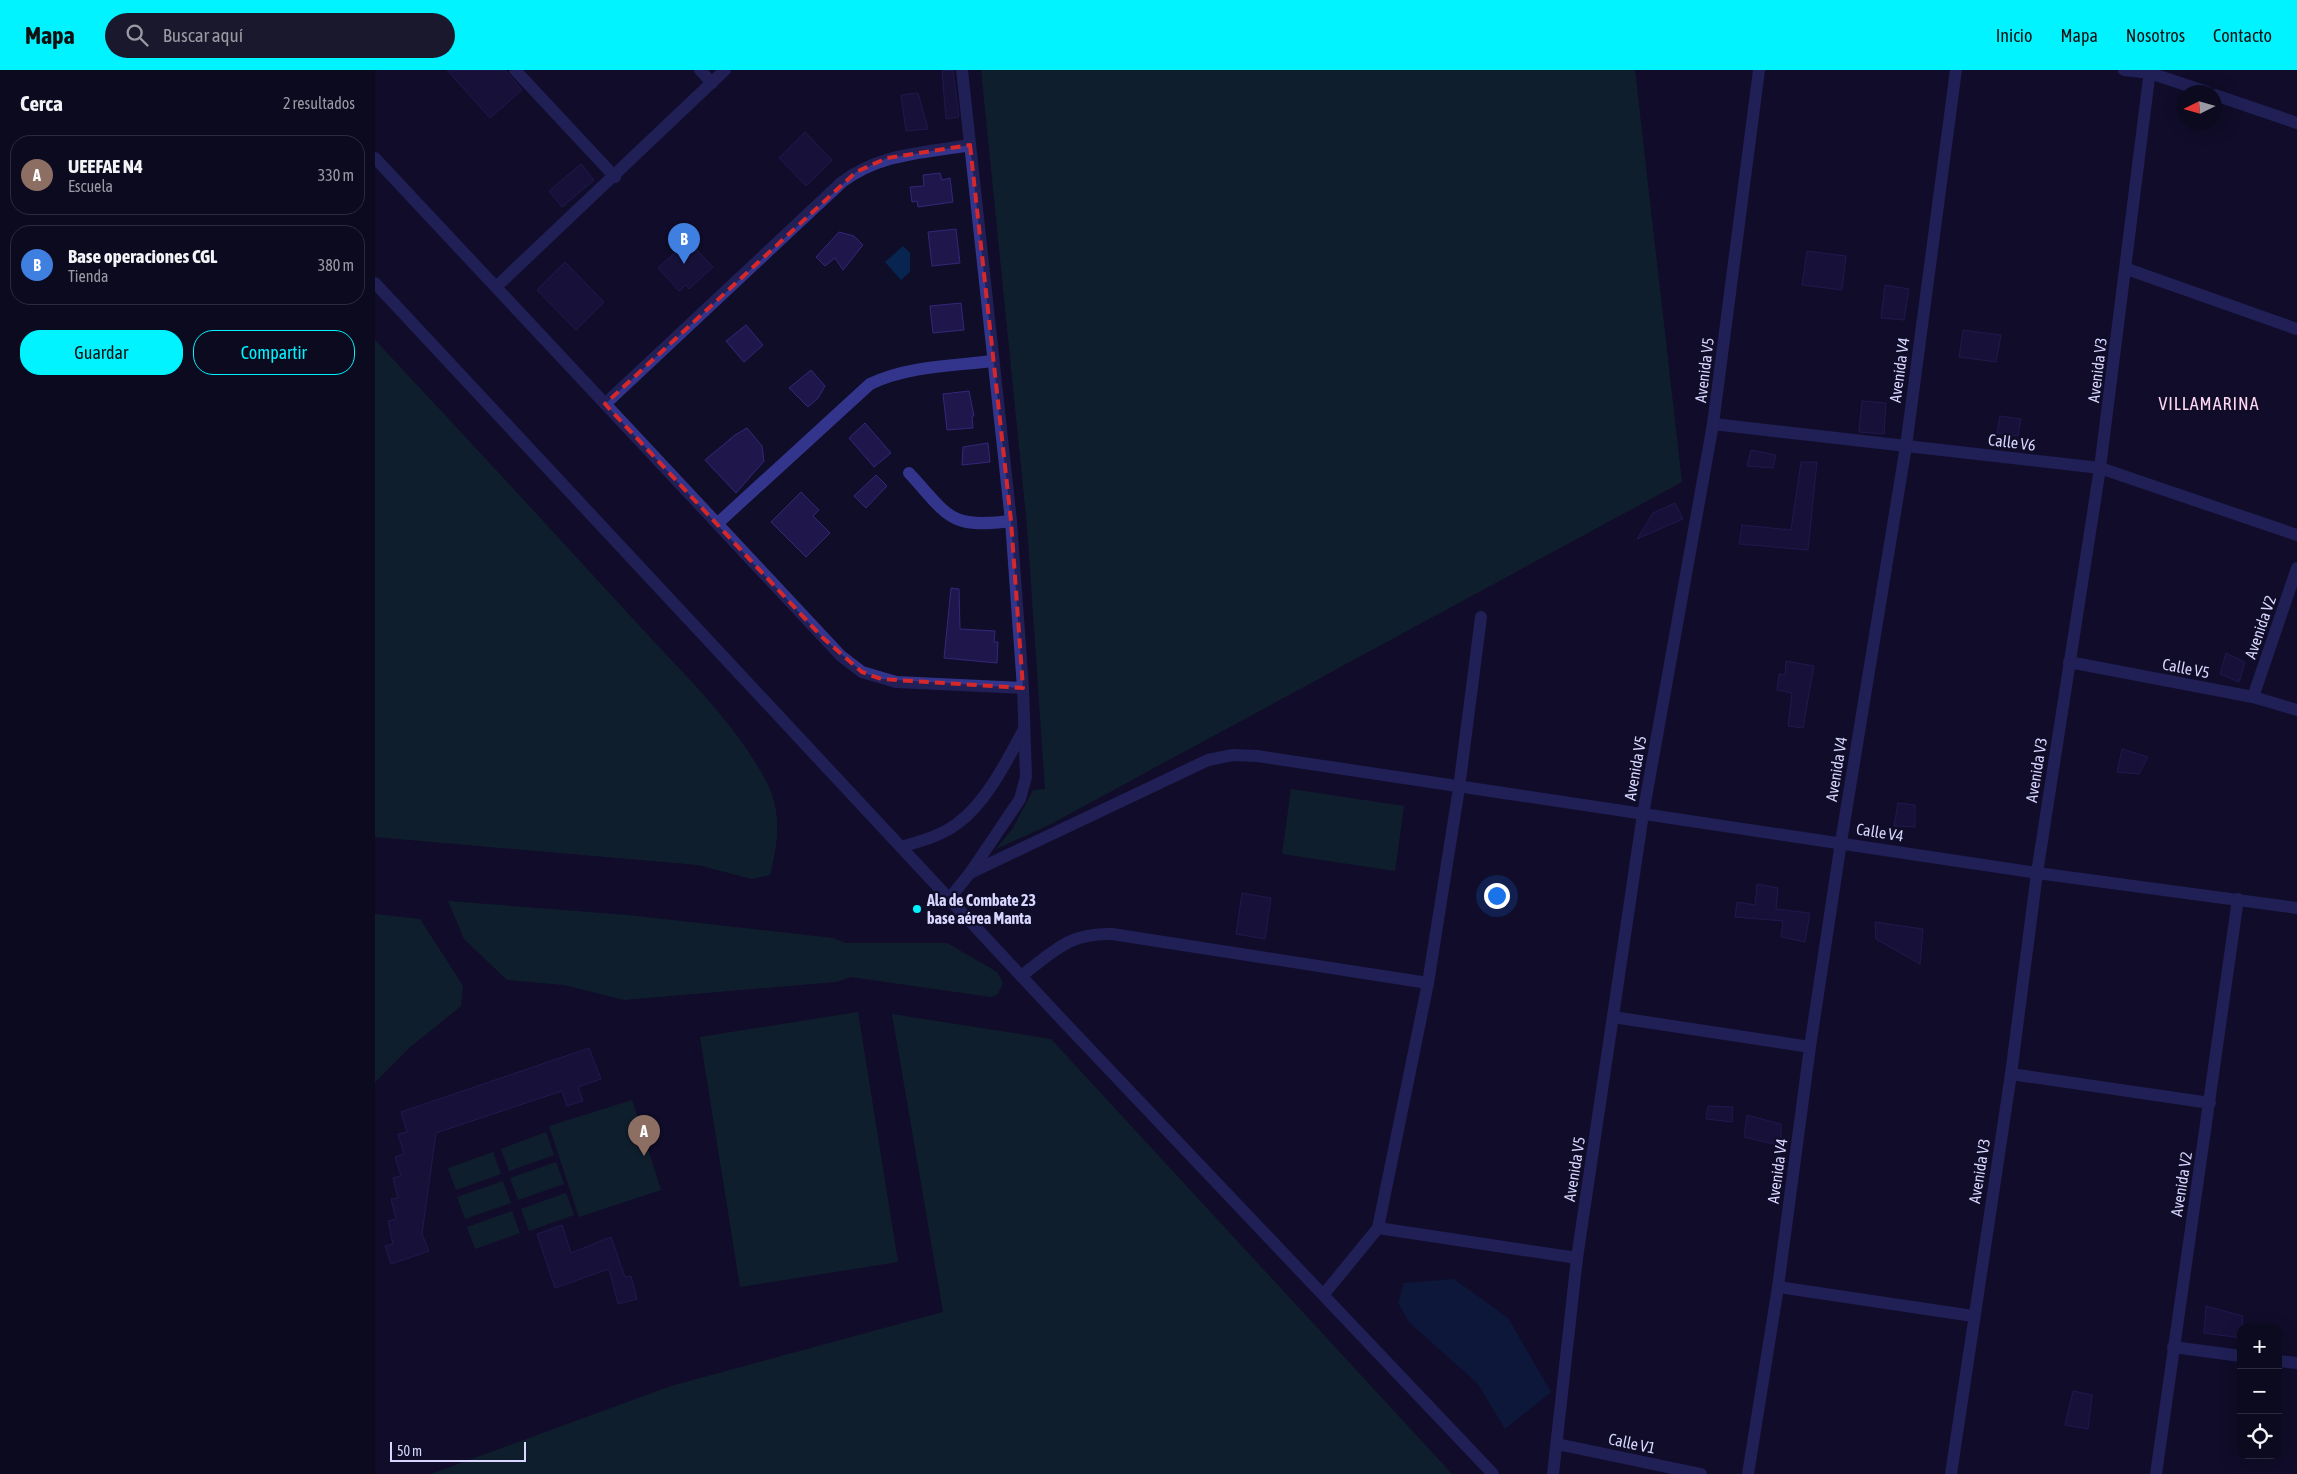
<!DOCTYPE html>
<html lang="es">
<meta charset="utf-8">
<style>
body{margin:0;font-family:"Asap Condensed",sans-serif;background:#1a182c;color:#f1f3f6}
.controls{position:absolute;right:15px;bottom:15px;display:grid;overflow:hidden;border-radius:10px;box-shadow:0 5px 20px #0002}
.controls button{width:45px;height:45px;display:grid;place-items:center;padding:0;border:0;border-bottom:1px solid #2c2b3d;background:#0c0a1f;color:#f1f3f6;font:25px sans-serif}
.compass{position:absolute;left:1802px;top:15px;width:45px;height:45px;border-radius:50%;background:#0c0a1f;box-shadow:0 5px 20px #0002;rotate:265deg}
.scale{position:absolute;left:15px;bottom:12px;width:136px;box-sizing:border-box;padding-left:5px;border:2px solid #d8d5ff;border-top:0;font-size:14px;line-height:18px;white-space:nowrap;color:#d8d5ff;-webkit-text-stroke:4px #100d29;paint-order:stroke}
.you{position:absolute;left:1121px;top:825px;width:18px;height:18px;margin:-12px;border:4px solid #fff;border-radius:50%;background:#1a73e8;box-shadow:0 0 0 8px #1a73e833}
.badge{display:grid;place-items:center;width:32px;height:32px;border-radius:50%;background:#01f3ff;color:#fff;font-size:16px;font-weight:700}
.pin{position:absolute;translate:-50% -41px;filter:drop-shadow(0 1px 2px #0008)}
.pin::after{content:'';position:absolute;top:26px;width:18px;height:15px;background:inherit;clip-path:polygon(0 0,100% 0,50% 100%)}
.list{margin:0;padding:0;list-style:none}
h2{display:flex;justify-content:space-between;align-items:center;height:65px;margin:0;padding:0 20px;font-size:21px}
h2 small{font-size:16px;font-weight:400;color:#9a9aa4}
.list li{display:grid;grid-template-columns:32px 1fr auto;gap:15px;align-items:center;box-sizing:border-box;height:80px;margin:0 10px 10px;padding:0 10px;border:1px solid #2c2b3d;border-radius:20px}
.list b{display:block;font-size:19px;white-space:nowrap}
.list p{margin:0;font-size:16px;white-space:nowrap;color:#9a9aa4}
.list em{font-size:16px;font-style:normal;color:#9a9aa4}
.actions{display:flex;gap:10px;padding:15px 20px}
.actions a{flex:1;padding:11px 0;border:1px solid #01f3ff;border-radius:20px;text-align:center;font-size:18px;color:#01f3ff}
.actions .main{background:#01f3ff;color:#111}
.icon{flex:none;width:28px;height:28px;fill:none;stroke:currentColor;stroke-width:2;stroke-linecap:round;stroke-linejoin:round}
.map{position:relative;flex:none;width:1922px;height:1404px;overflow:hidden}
header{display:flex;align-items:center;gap:30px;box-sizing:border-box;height:70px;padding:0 25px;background:#01f3ff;color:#111}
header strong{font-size:24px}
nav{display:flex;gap:28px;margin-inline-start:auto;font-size:18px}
.search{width:350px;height:45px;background:#1a182c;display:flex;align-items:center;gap:12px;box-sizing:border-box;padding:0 18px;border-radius:28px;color:#9a9aa4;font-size:19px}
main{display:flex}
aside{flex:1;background:#0c0a1f}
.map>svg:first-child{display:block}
.green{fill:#0f3431}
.water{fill:#07254f}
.building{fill:#1f174c;stroke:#33277a}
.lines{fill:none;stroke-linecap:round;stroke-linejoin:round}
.minor{stroke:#33358d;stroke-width:12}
.marked{fill:none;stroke:#d62828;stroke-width:4;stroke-dasharray:10 6;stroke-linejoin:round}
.poi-dot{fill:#01f3ff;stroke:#100d29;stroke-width:2}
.labels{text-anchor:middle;stroke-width:4.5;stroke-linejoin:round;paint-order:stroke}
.street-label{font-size:16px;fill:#d8d5ff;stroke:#100d29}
.poi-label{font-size:16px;font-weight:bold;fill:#d8d5ff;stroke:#100d29;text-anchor:start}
.neighbourhood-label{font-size:18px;letter-spacing:1px;fill:#ffd7f3;stroke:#100d29}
</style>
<header>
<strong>Mapa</strong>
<div class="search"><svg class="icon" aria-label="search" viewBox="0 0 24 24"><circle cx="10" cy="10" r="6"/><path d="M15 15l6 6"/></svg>Buscar aquí</div>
<nav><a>Inicio</a><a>Mapa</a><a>Nosotros</a><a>Contacto</a></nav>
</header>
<main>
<aside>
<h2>Cerca<small>2 resultados</small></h2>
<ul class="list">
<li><span class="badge" style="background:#8d6e63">A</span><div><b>UEEFAE N4</b><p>Escuela</p></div><em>330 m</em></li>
<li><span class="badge" style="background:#3f7fe0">B</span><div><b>Base operaciones CGL</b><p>Tienda</p></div><em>380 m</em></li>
</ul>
<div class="actions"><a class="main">Guardar</a><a>Compartir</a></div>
</aside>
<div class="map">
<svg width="1922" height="1404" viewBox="0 0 1922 1404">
<rect width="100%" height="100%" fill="#100d29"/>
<g class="green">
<path d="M606,0H1260L1307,412L674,755L621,779L638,758L658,720L670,719L652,456Z"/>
<path d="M0,270C87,363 173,456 259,550C305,601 360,651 392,713C407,742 403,774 395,805L377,809L323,795L0,767Z"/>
<path d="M916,719L1029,736L1020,801L907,784Z"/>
<path d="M73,831L252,845L458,868L470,873H572L622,902L628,913L623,924L616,927L476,907L461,912L249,930L189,915L132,910L89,869Z"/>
<path d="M0,844L45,849L88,916L86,936L34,978L0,1012Z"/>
<path d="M483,942L523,1192L365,1217L325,967Z"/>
<path d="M517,944L676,969L1077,1404H56L296,1316L568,1242Z"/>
<path d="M257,1030L286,1120L204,1147L174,1056Z"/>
<path d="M171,1062L179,1085L134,1101L126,1079Z"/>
<path d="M118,1082L126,1104L81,1120L73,1098Z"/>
<path d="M181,1092L189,1114L143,1130L135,1108Z"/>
<path d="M128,1111L136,1133L90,1149L82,1127Z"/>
<path d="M191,1123L199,1145L154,1161L146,1139Z"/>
<path d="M137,1141L145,1163L100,1179L92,1157Z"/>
</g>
<g class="water">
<path d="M528,176L535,183V202L526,210L510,192Z"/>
<path d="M1079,1209L1133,1248L1176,1322L1130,1359L1103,1314L1034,1252L1023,1233L1029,1213Z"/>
</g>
<g class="building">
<path d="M72,0H130L147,20L115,48Z"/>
<path d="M578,0L584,47L571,49L567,1Z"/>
<path d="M543,23L553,59L531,61L526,25Z"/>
<path d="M430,62L457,90L431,116L404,88Z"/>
<path d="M206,94L219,110L187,137L174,121Z"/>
<path d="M565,103L567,110L575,108L578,132L543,137L542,131L537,132L535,117L549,116L548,105Z"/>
<path d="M581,159L585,193L557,196L553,162Z"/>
<path d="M304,161L338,197L314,219L311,215L304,221L283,198L302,181L293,171Z"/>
<path d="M464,162L479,166L488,175L468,200L460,188L450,196L441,187Z"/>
<path d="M1432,181L1471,186L1467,220L1427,215Z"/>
<path d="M190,192L229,232L201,260L162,220Z"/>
<path d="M1510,215L1534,219L1529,250L1506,248Z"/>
<path d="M586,233L589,260L558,263L555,236Z"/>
<path d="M371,255L388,275L369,292L351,271Z"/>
<path d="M1588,260L1626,265L1621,292L1584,287Z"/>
<path d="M436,300L450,316L443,328L433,337L414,318Z"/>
<path d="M594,321L599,346H597L598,358L572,360L568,324Z"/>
<path d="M1487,331L1511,333L1509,364L1484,362Z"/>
<path d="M1625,346L1646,349L1643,366L1622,363Z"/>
<path d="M490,353L516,383L499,397L474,368Z"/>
<path d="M372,358L387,376L389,391L361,423L330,390L360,365Z"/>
<path d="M613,373L615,392L587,395L588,377Z"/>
<path d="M1376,380L1401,385L1398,398L1372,396Z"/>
<path d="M1426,392H1442L1433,480L1364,474L1367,455L1416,460Z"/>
<path d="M501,405L512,416L491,438L479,426Z"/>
<path d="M426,422L444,440L438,446L455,463L431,487L396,452Z"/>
<path d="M1300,433L1308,449L1262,469L1278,443Z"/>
<path d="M576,518L584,519L585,559L620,561L619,572H623L622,593L569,588Z"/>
<path d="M1851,583L1870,592L1864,612L1845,604Z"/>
<path d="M1411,591L1439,596L1428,658L1413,656L1417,623L1402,620L1404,604L1410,605Z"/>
<path d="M1747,679L1773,687L1764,704L1742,702Z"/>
<path d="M1523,733L1540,735V757L1519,756Z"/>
<path d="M1382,814L1403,818L1401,839L1435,843L1430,872L1406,867L1408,851L1360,847L1362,832L1380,835Z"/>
<path d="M867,823L896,828L890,869L861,864Z"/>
<path d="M1500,852L1548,859L1545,894L1501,869Z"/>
<path d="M214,978L226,1009L203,1017L208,1031L192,1036L187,1021L61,1063L47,1164L54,1181L16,1194L10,1176L18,1174L13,1151L21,1149L16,1129L23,1128L18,1108L26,1106L20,1087L29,1084L23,1064L32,1062L26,1042Z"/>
<path d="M1333,1036L1358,1037L1357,1052L1331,1049Z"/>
<path d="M1372,1045L1406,1054V1076L1369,1067Z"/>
<path d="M187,1155L196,1183L236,1167L250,1207L256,1206L262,1229L243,1234L234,1199L180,1218L162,1164Z"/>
<path d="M1831,1236L1868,1246L1866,1268L1829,1263Z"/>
<path d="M1698,1321L1717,1325L1713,1359L1690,1355Z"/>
</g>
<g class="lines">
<g class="minor">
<path d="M140,0L240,107"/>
<path d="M325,0L337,13"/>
<path d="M1749,0L1775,3L1832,22"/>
<path d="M1840,25L1922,53"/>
<path d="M0,88L466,586L487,602L521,612L648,618"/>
<path d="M1752,199L1922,259"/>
<path d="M0,213L690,953L1118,1404"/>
<path d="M121,217L350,0"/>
<path d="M230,334L467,112C506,83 549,83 595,75"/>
<path d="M1338,354L1725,398L1922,465"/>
<path d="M534,403C574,446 573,459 636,451"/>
<path d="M343,453L495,314C532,296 577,296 618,291"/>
<path d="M1694,592L1878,627L1922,640"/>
<path d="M1878,627L1922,498"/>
<path d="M526,777C546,771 566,766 583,753C611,733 633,689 649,659"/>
<path d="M595,803L833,690L858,685L882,686L1662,803L1922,838"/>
<path d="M574,829L595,803L645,729L651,707L648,618L636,451L587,0"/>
<path d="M646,906C680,881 693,863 737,864L1053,913"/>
<path d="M1238,947L1435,977"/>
<path d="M1636,1004L1835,1033"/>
<path d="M1003,1158L1202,1188"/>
<path d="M1403,1217L1598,1246"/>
<path d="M949,1224L1003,1158L1053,913L1084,718L1106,547"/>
<path d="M1798,1277L1866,1286"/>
<path d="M1903,1291L1922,1293"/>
<path d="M1182,1374L1326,1404"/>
<path d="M1178,1404L1202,1188L1268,744L1338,354L1384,0"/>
<path d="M1373,1404L1403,1217L1435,977L1466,772L1531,376L1581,0"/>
<path d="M1576,1404L1636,1004L1662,803L1725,398L1775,0"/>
<path d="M1781,1404L1863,829"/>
</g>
</g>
<path d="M0 0H1922V1404H0ZM595,75L636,451L648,618L506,609L487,602L447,567L230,334L481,102L512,88Z" fill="#100d29" fill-opacity=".55" fill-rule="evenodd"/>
<path class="marked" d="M595,75L636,451L648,618L506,609L487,602L447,567L230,334L481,102L512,88Z"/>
<circle class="poi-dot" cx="542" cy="839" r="5"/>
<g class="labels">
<g class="street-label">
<text transform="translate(1329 300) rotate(-83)" y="6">Avenida V5</text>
<text transform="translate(1524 300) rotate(-82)" y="6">Avenida V4</text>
<text transform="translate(1722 300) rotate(-83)" y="6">Avenida V3</text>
<text transform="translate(1637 372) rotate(7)" y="6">Calle V6</text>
<text transform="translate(1885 557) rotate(-71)" y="6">Avenida V2</text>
<text transform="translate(1811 598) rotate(11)" y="6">Calle V5</text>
<text transform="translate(1260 698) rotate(-80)" y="6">Avenida V5</text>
<text transform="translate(1461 699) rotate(-81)" y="6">Avenida V4</text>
<text transform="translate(1661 700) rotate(-81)" y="6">Avenida V3</text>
<text transform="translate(1505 762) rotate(9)" y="6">Calle V4</text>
<text transform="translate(1199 1099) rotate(-81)" y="6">Avenida V5</text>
<text transform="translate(1402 1101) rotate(-82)" y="6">Avenida V4</text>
<text transform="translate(1604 1101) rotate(-81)" y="6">Avenida V3</text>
<text transform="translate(1806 1114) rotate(-81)" y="6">Avenida V2</text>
<text transform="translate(1257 1373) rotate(12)" y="6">Calle V1</text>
</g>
<g class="poi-label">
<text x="552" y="836">Ala de Combate 23<tspan x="552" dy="18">base aérea Manta</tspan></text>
</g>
<g class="neighbourhood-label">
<text x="1834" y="340">VILLAMARINA</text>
</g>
</g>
</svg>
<div class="controls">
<button>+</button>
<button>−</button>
<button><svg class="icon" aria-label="locate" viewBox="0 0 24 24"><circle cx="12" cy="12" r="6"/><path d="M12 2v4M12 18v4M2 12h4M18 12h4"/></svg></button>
</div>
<svg class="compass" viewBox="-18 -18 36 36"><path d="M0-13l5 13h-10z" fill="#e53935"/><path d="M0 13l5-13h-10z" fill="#9a9aa4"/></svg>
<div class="scale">50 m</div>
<div class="you"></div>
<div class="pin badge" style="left:269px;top:1086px;background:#8d6e63">A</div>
<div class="pin badge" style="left:309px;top:194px;background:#3f7fe0">B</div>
</div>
</main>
